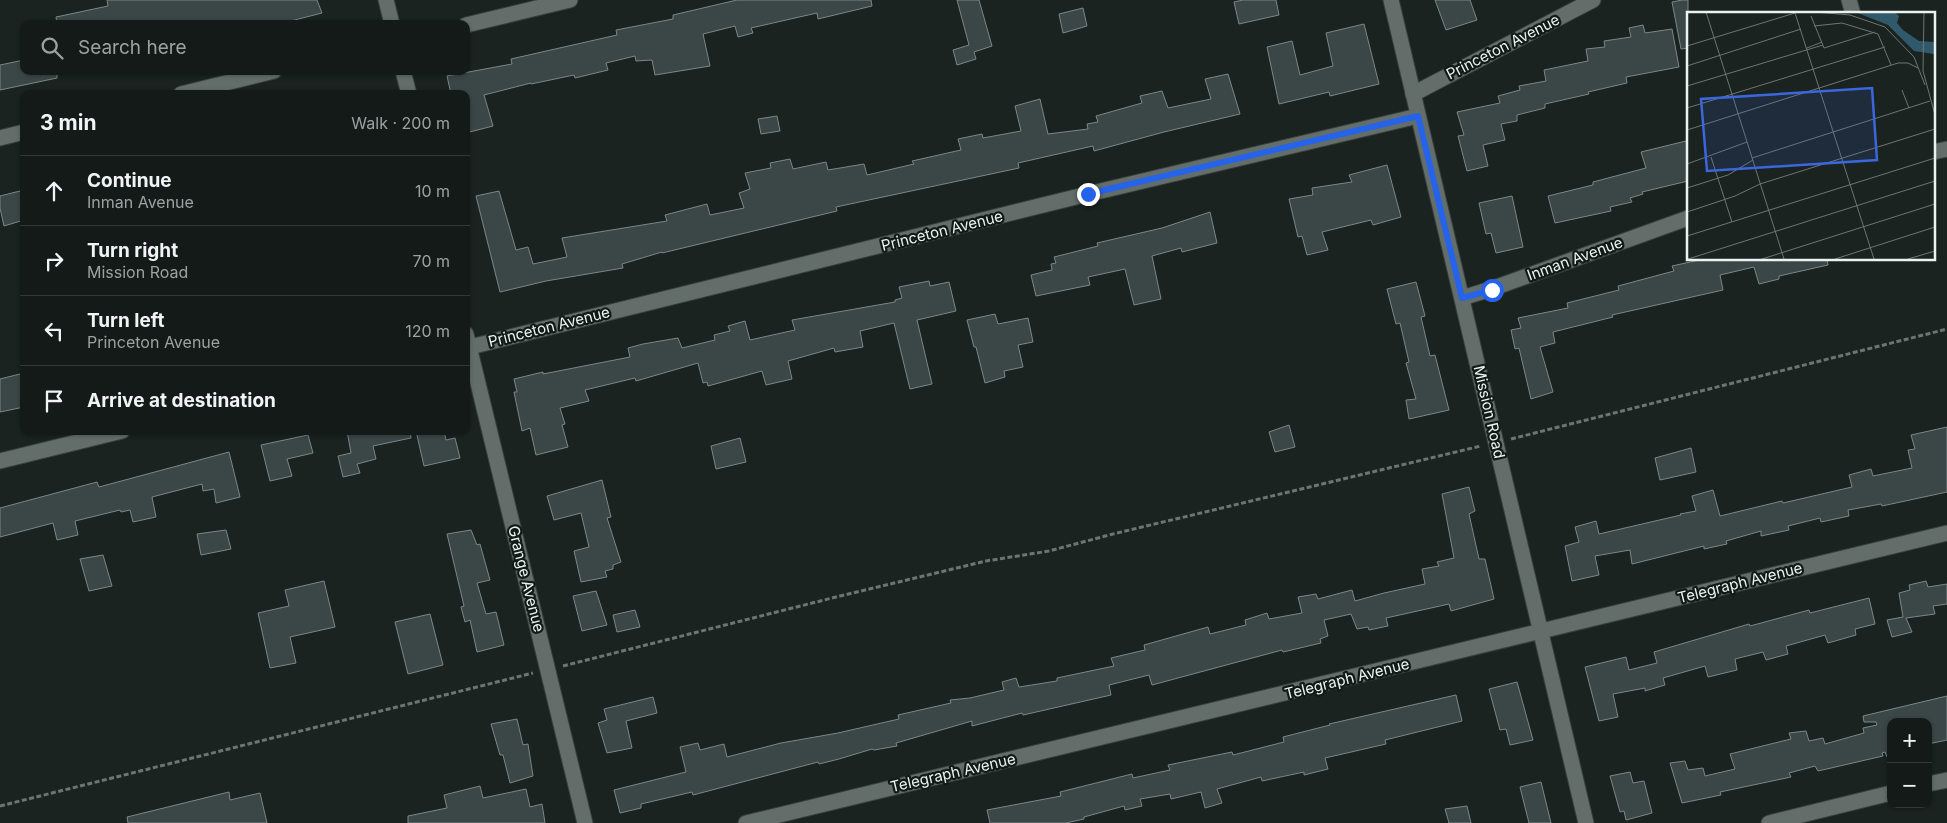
<!DOCTYPE html>
<meta charset="utf-8">
<style>
body{margin:0;font-family:Inter,sans-serif;background:#1d2321;color:#f1f3f6}
.controls{position:absolute;right:15px;bottom:15px;display:grid;overflow:hidden;border-radius:10px;box-shadow:0 1px 4px #0004}
.controls button{width:45px;height:45px;display:grid;place-items:center;padding:0;border:0;border-bottom:1px solid #333837;background:#141a18;color:#f1f3f6;font:25px sans-serif}
.stop{position:absolute;width:15px;height:15px;margin:-11px;border:4px solid #2563eb;border-radius:50%;background:#fff}
.stop.end{background:#2563eb;border-color:#fff;box-shadow:0 1px 5px #0008}
.list{margin:0;padding:0;list-style:none}
h2{display:flex;justify-content:space-between;align-items:center;height:65px;margin:0;padding:0 20px;font-size:21px}
h2 small{font-size:16px;font-weight:400;color:#9da1a2}
.list li{display:grid;grid-template-columns:32px 1fr auto;gap:15px;align-items:center;box-sizing:border-box;height:70px;padding:0 20px;border-top:1px solid #333837}
.list b{display:block;font-size:19px;white-space:nowrap}
.list p{margin:0;font-size:16px;white-space:nowrap;color:#9da1a2}
.list em{font-size:16px;font-style:normal;color:#9da1a2}
.icon{flex:none;width:28px;height:28px;fill:none;stroke:currentColor;stroke-width:2;stroke-linecap:round;stroke-linejoin:round}
.map{position:relative;flex:none;width:1947px;height:823px;overflow:hidden}
.search{position:absolute;background:#141a18;box-shadow:0 1px 4px #0004;left:20px;top:20px;width:450px;height:55px;display:flex;align-items:center;gap:12px;box-sizing:border-box;padding:0 18px;border-radius:10px;color:#9da1a2;font-size:19px}
.panel{position:absolute;background:#141a18;box-shadow:0 1px 4px #0004;left:20px;top:90px;width:450px;height:345px;border-radius:10px}
.map>svg:first-child{display:block}
.building{fill:#3b4646;stroke:#7b8788}
.lines{fill:none;stroke-linecap:round;stroke-linejoin:round}
.minor-casing{stroke:#383f3d;stroke-width:17}
.path{stroke:#6d7572;stroke-width:3;stroke-dasharray:5 2.5;stroke-linecap:butt}
.minor{stroke:#636e6a;stroke-width:15}
.route{stroke:#2563eb;stroke-width:6}
.labels{text-anchor:middle;stroke-width:4.5;stroke-linejoin:round;paint-order:stroke}
.street-label{font-size:15px;fill:#ecf2f0;stroke:#111a17}
.inset-road{fill:none;stroke:#6e7673;stroke-width:1}
.view{fill:#3c67dc;fill-opacity:0.15;stroke:#3c67dc;stroke-width:2.5}
.inset-edge{fill:none;stroke:#ecf2f0;stroke-width:2.5}
</style>
<div class="map">
<svg width="1947" height="823" viewBox="0 0 1947 823">
<rect width="100%" height="100%" fill="#1a2320"/>
<g class="building">
<path d="M107,0H317L322,13L279,24H57L56,17L108,6Z"/>
<path d="M737,0H871L872,6L818,19L817,13L751,28L753,33L738,37L735,26L703,34L710,66L655,75L652,60L636,61L635,56L606,63L608,70L575,78L574,75L531,84V83L484,95L493,126L466,133V94H451L447,76L512,64L511,59L617,35L616,30L673,19V15Z"/>
<path d="M957,0H979L992,46L974,52L976,59L957,65L953,50L969,45Z"/>
<path d="M1243,0H1276L1279,15L1239,24L1234,2Z"/>
<path d="M1435,0H1470L1477,20L1446,30Z"/>
<path d="M1682,0H1688V48L1681,49L1672,2Z"/>
<path d="M1083,8L1087,26L1063,33L1059,14Z"/>
<path d="M1364,24L1379,84L1330,96L1329,92L1279,104L1267,47L1292,41L1300,75L1333,66L1326,33Z"/>
<path d="M1643,25L1645,33L1672,29L1679,67L1626,77L1627,83L1588,92L1589,94L1545,104V108L1517,115V121L1501,124L1505,140L1483,145L1488,166L1467,171L1458,136L1464,135L1457,112L1500,103L1498,96L1520,90L1519,86L1546,81L1544,70L1588,61L1586,49L1605,47L1604,41L1631,37L1629,28Z"/>
<path d="M24,60V71H57V78L0,90V65Z"/>
<path d="M1228,74L1240,114L1164,132L1094,151L1093,146L1018,163L1019,168L836,207L837,211L662,253V252L622,264L623,268L546,281L500,292L476,196L499,191L516,250L528,247L533,264L567,257L562,238L667,221L665,215L707,204L710,215L744,208L739,193L750,189L745,173L771,168L770,163L790,159L793,169L826,162L828,170L864,164L867,175L914,164L912,161L961,150L958,139L982,134L983,138L1021,131L1015,106L1040,99L1048,134L1088,129L1087,124L1098,122L1096,116L1142,103L1140,96L1162,91L1168,108L1211,99L1205,79Z"/>
<path d="M777,116L780,131L761,134L758,119Z"/>
<path d="M1686,141L1688,149V181L1642,192L1643,194L1630,198L1632,202L1610,207L1611,211L1555,223L1548,196L1593,185V182L1646,168L1641,152Z"/>
<path d="M1387,165L1401,217L1373,225L1371,220L1322,232L1328,250L1307,255L1302,236L1298,237L1289,199L1313,195L1312,188L1352,182L1349,175Z"/>
<path d="M24,190V220L4,226L0,208V196Z"/>
<path d="M1512,196L1523,247L1496,253L1491,233L1486,234L1479,203Z"/>
<path d="M1210,212L1217,243L1182,252L1181,248L1152,256L1161,299L1134,305L1125,269L1088,277L1090,285L1036,296L1031,275L1052,270L1051,264L1056,263L1054,257L1098,246L1097,243L1162,228Z"/>
<path d="M1704,259H1827L1828,265L1779,276V279L1759,284L1754,267L1720,275L1723,290L1612,315L1613,317L1553,332L1555,343L1540,347L1553,392L1531,399L1519,348L1515,349L1511,330L1521,328L1518,318L1568,308L1567,303L1619,290L1618,286L1674,271L1672,266Z"/>
<path d="M929,281L930,286L949,282L956,311L917,320L932,384L910,389L894,323L860,331L863,347L835,352L834,348L788,361L792,379L766,385L762,371L708,386L707,382L703,383L698,363L636,381L635,378L585,390L589,401L560,408L565,424L562,425L568,447L536,455L530,428L522,431L514,392H517L514,379L543,372V374L630,357L628,348L643,344L678,338L682,348L715,340L714,335L730,331L728,326L745,321L750,340L795,330L792,320L895,302V300L902,298L899,287Z"/>
<path d="M1416,282L1425,316L1421,317L1430,356L1435,355L1449,410L1409,419L1406,400L1416,399L1406,363L1409,362L1400,323L1396,324L1387,289Z"/>
<path d="M995,314L998,324L1028,318L1033,342L1018,345L1023,367L1004,371L1005,377L985,383L976,347H974L967,320Z"/>
<path d="M24,373V407L0,412V379Z"/>
<path d="M1289,425L1295,447L1275,452L1269,432Z"/>
<path d="M1947,427V492L1882,506L1881,504L1848,510L1849,516L1821,522L1820,518L1788,526L1789,530L1761,536V531L1726,541L1727,544L1704,549V546L1632,564L1630,550L1595,556L1599,575L1572,581L1565,546L1579,542L1575,527L1596,521L1599,534L1681,515L1680,514L1696,511L1692,496L1713,490L1720,516L1782,501L1783,503L1852,487L1849,475L1871,469L1873,476L1912,468L1908,450L1915,449L1911,435Z"/>
<path d="M347,431H410L411,438L373,446L376,459L357,464L360,473L343,477L338,456L351,453Z"/>
<path d="M416,431H444L446,440L455,438L460,458L424,466Z"/>
<path d="M308,435L313,453L287,459L292,476L270,481L261,445Z"/>
<path d="M740,438L746,462L716,469L711,446Z"/>
<path d="M1691,448L1696,472L1660,480L1655,458Z"/>
<path d="M229,452L240,497L216,503L214,489L203,491L202,484L152,497L156,517L133,522L130,510L121,512L120,510L75,521L78,535L57,540L53,523L0,537V508L97,482L99,487Z"/>
<path d="M602,480L611,517L607,518L621,562L613,565V569L605,571L607,577L581,582L574,551L589,547L581,513L554,520L547,496Z"/>
<path d="M1469,487L1475,511L1469,514L1479,559H1485L1494,599L1451,611L1449,604L1386,618L1388,626L1369,630L1368,627L1357,629L1351,614L1324,620L1328,636L1320,639L1321,643L1283,652L1282,650L1152,685L1149,675L1109,685L1111,695L1023,715L1022,713L972,726V721L896,743L897,746L874,750L872,749L839,759L819,764L818,762L693,795L692,792L641,804V808L620,813L614,790L686,772L680,747L698,743L700,750L724,744L727,757L781,743L838,733L899,719L898,715L951,703L950,700L970,698L1004,690L1002,682L1016,678L1019,687L1057,681V678L1114,666L1111,658L1145,650L1144,645L1208,627L1210,634L1246,625L1245,620L1267,613L1269,619L1302,613L1298,597L1316,594L1318,599L1352,590L1355,601L1384,593L1425,584L1422,569L1439,566L1437,562L1454,558L1442,494Z"/>
<path d="M226,530L231,549L201,555L197,534Z"/>
<path d="M471,530L477,545L480,544L490,580L477,583L486,614L496,612L504,645L477,652L470,620L465,622L461,607L464,606L447,534Z"/>
<path d="M103,555L112,586L89,591L80,559Z"/>
<path d="M324,581L335,627L290,637L296,663L270,668L258,613L289,606L285,590Z"/>
<path d="M1926,581L1928,587L1947,584V604L1933,606L1935,614L1906,618L1912,632L1892,637L1887,620L1903,617L1899,593L1910,590L1909,585Z"/>
<path d="M596,591L607,625L582,631L573,596Z"/>
<path d="M1869,598L1875,624L1855,629L1856,635L1828,643L1825,635L1786,646L1788,654L1766,660L1763,652L1735,659L1737,670L1708,677L1705,666L1663,678L1665,685L1645,691V688L1613,694L1618,717L1599,721L1585,667L1626,657L1629,670L1657,663L1654,652L1749,624L1750,626L1809,610L1810,613Z"/>
<path d="M635,610L640,627L617,632L613,615Z"/>
<path d="M430,614L443,665L408,674L395,622Z"/>
<path d="M1517,682L1533,740L1510,745L1506,729L1500,730L1489,689Z"/>
<path d="M1456,695L1462,721L1385,740L1386,744L1325,758L1328,769L1304,775V772L1262,781L1261,777L1217,789L1222,803L1205,808L1201,792L1171,799L1170,794L1140,799L1142,806L1125,810L1124,806L1084,817V819L1066,823H990L987,810L1061,796L1060,792L1132,774L1133,778L1170,770L1168,765L1232,752L1233,755L1284,742L1283,737L1330,725L1329,724Z"/>
<path d="M1947,696V740L1928,744V722H1891V757H1887L1885,752L1882,753L1883,756L1818,771L1815,766L1789,773L1791,777L1720,792L1721,795L1682,803L1670,763L1685,761L1688,770L1703,768L1705,776L1735,769L1730,754L1791,739L1789,733L1806,731L1809,741L1823,738L1825,744L1864,733L1863,728L1877,725L1876,722H1864L1863,716Z"/>
<path d="M653,697L657,713L626,721L632,748L607,753L598,723L607,720L604,709Z"/>
<path d="M517,719L523,745L528,744L533,776L510,783L503,755H500L491,724Z"/>
<path d="M1630,772L1633,783L1644,781L1652,813L1626,820L1624,811L1620,812L1610,776Z"/>
<path d="M1541,782L1551,823H1529L1520,787Z"/>
<path d="M480,786L483,798L526,789L530,807L542,804L545,823H408V816L447,808L444,795Z"/>
<path d="M229,792L230,800L260,793L267,823H128L127,817Z"/>
<path d="M1467,806L1471,823H1449L1445,809Z"/>
</g>
<g class="lines">
<g class="minor-casing">
<g id="minor">
<path d="M386,0L392,24"/>
<path d="M1391,0L1586,823"/>
<path d="M1849,0L1853,14"/>
<path d="M466,25L570,0"/>
<path d="M403,71L409,94"/>
<path d="M181,94L274,71"/>
<path d="M1413,94L1593,0"/>
<path d="M0,138L24,132"/>
<path d="M1933,152L1947,149"/>
<path d="M1462,298L1491,289L1688,218"/>
<path d="M466,334L585,823"/>
<path d="M466,348L1088,194L1418,116"/>
<path d="M0,461L122,431"/>
<path d="M1928,784L1947,780"/>
<path d="M746,823L1947,533"/>
<path d="M1769,823L1891,793"/>
</g>
</g>
<g class="path">
<path d="M1511,439L1947,329"/>
<path d="M563,666L840,596L986,561L1049,551L1113,534L1481,446"/>
<path d="M0,806L533,673"/>
</g>
<use href="#minor" class="minor"/>
</g>
<g class="lines">
<path class="route" d="M1088,194L1418,116L1462,298L1492,290"/>
</g>
<g class="labels">
<g class="street-label">
<text transform="translate(1503 47) rotate(-27)" y="5">Princeton Avenue</text>
<text transform="translate(942 231) rotate(-14)" y="5">Princeton Avenue</text>
<text transform="translate(1575 259) rotate(-20)" y="5">Inman Avenue</text>
<text transform="translate(549 327) rotate(-14)" y="5">Princeton Avenue</text>
<text transform="translate(1489 412) rotate(77)" y="5">Mission Road</text>
<text transform="translate(526 579) rotate(76)" y="5">Grange Avenue</text>
<text transform="translate(1740 583) rotate(-14)" y="5">Telegraph Avenue</text>
<text transform="translate(1347 679) rotate(-14)" y="5">Telegraph Avenue</text>
<text transform="translate(953 773) rotate(-13)" y="5">Telegraph Avenue</text>
</g>
</g>
<g transform="translate(1687 12)">
<rect width="248" height="248" fill="#1a2320"/>
<path d="M168,0H208L212,4L210,11L216,18L232,29L247,30V42L227,39L201,13Z" fill="#305a6b"/>
<path class="inset-road" d="M19,0L97,247M128,0L163,3L198,15L227,45L238,73M237,0L236,59L248,103M124,4L137,36L188,20M127,14L155,11L191,22L204,53M0,34L108,1L187,247M120,36L135,30M0,54L114,17M0,74L136,33M215,78L222,96M0,96L198,35M0,118L211,51H221L231,56M24,145L45,210M65,146L243,89M0,152L60,130M0,176L41,163L66,148M0,200L48,184L73,172L248,117M0,224L248,146M1,247L248,169M75,247L248,192M148,247L248,215M221,247L248,239"/>
<path class="view" d="M185,76L190,148L20,159L14,87Z"/>
<rect width="248" height="248" class="inset-edge"/>
</g>
</svg>
<div class="controls">
<button>+</button>
<button>−</button>
</div>
<div class="stop" style="left:1492px;top:290px"></div>
<div class="stop end" style="left:1088px;top:194px"></div>
<div class="search"><svg class="icon" aria-label="search" viewBox="0 0 24 24"><circle cx="10" cy="10" r="6"/><path d="M15 15l6 6"/></svg>Search here</div>
<section class="panel">
<h2>3 min<small>Walk · 200 m</small></h2>
<ul class="list">
<li><svg class="icon" aria-label="ahead" viewBox="0 0 24 24"><path d="M12 20V5M6 11l6-6 6 6"/></svg><div><b>Continue</b><p>Inman Avenue</p></div><em>10 m</em></li>
<li><svg class="icon" aria-label="right" viewBox="0 0 24 24"><path d="M7 20v-9h11M14 6l5 5-5 5"/></svg><div><b>Turn right</b><p>Mission Road</p></div><em>70 m</em></li>
<li><svg class="icon" aria-label="left" viewBox="0 0 24 24"><path d="M17 20v-9H6M10 6l-5 5 5 5"/></svg><div><b>Turn left</b><p>Princeton Avenue</p></div><em>120 m</em></li>
<li><svg class="icon" aria-label="arrive" viewBox="0 0 24 24"><path d="M6 21V4h12l-3 4 3 4H6"/></svg><div><b>Arrive at destination</b></div></li>
</ul>
</section>
</div>
